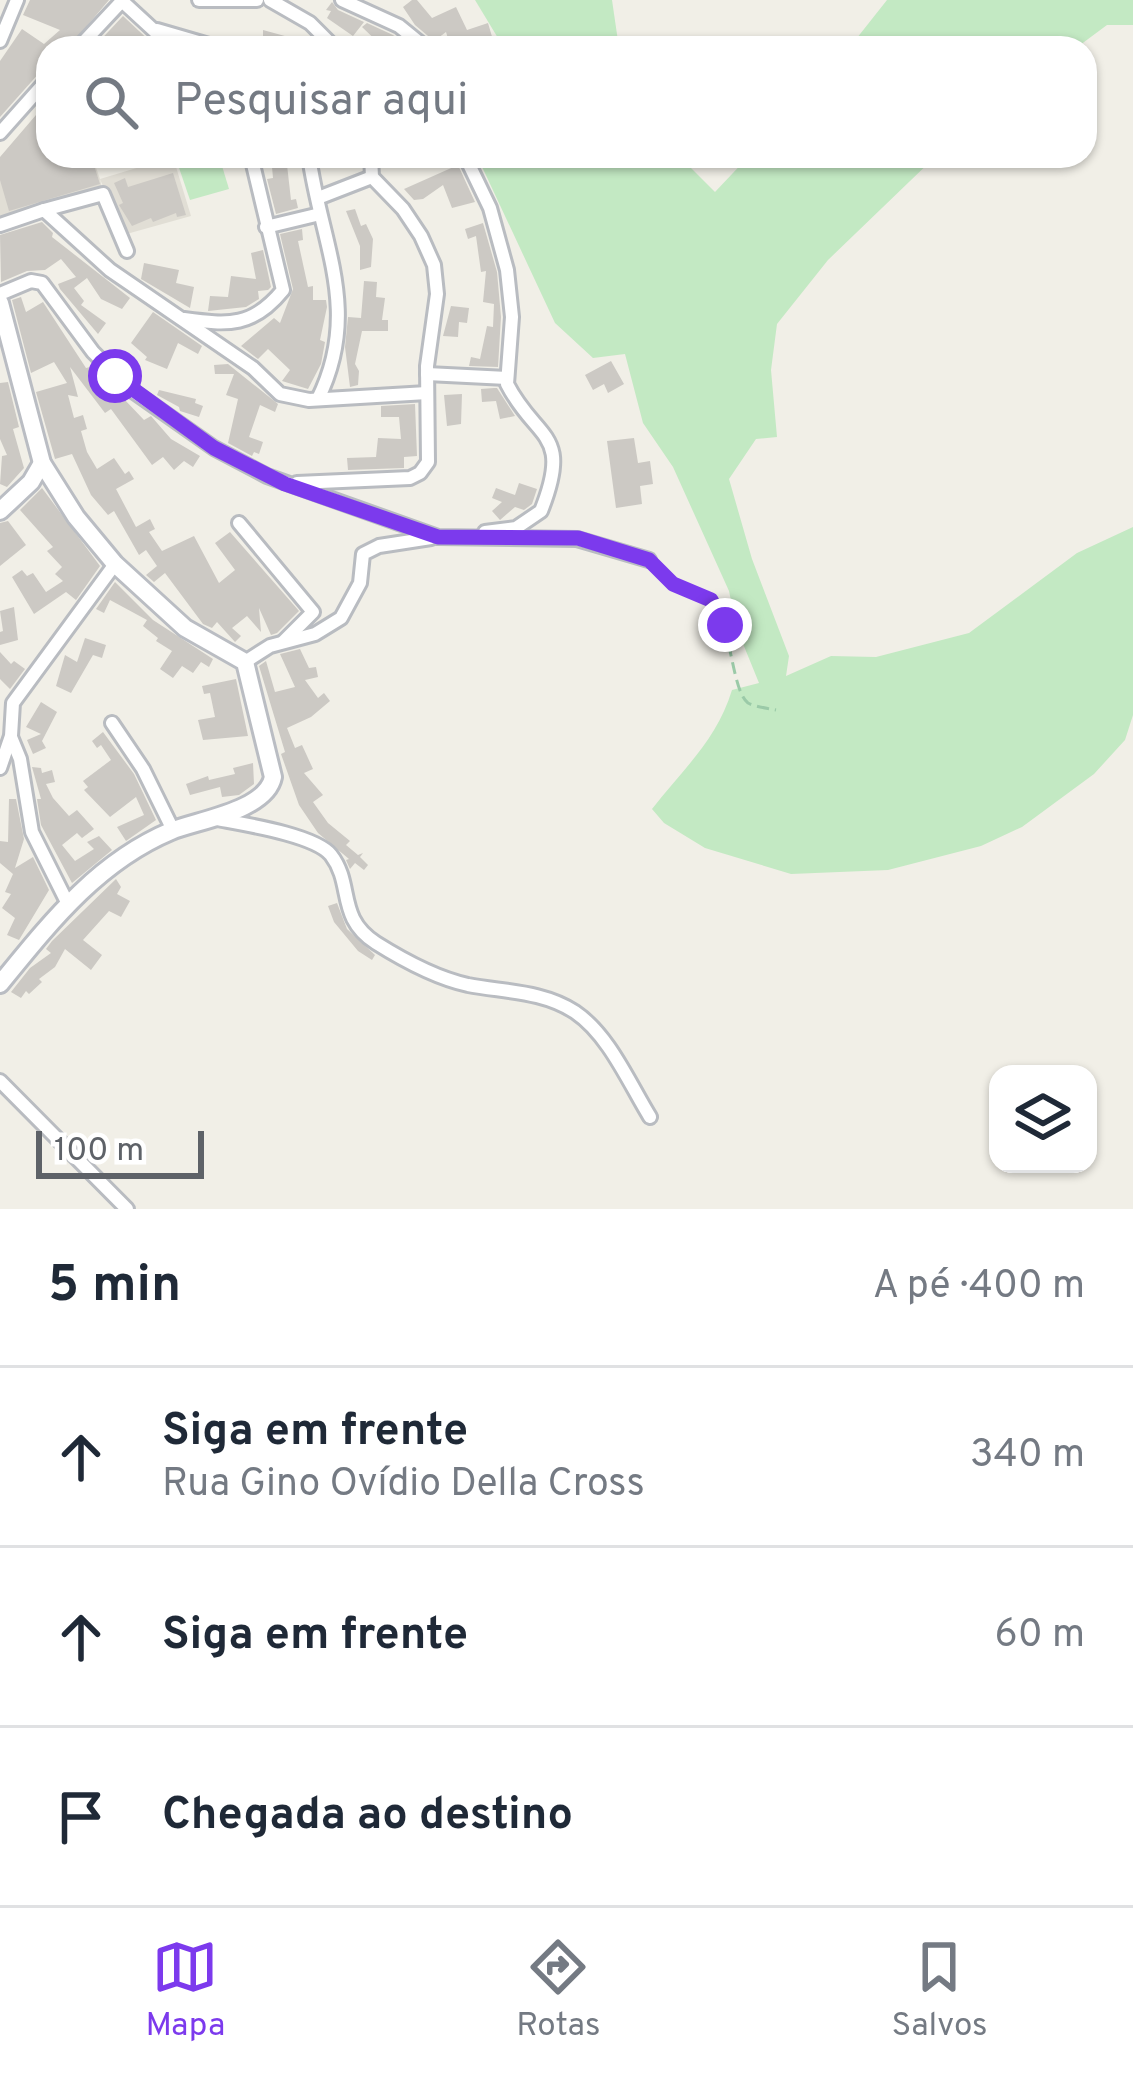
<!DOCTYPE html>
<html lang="pt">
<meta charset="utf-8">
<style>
body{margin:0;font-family:Overpass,sans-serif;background:#f2f2f3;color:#1f2937}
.controls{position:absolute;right:36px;bottom:36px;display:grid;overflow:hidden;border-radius:24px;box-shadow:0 3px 9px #0004}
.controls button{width:108px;height:108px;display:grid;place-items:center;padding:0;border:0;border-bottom:3px solid #e0e1e3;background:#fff;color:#1f2937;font:60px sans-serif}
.scale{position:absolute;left:36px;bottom:30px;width:168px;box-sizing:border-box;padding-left:12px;border:6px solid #5e6268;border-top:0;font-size:33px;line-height:42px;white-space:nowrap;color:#5e6268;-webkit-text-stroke:9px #fff;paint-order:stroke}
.stop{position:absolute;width:36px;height:36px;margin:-27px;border:9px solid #7c3aed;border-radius:50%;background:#fff}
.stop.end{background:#7c3aed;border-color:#fff;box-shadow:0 3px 12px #0008}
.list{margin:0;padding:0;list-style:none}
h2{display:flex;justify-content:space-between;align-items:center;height:156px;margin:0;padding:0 48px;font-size:51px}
h2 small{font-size:39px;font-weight:400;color:#747a83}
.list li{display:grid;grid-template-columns:78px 1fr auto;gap:36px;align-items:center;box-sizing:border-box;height:180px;padding:0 48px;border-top:3px solid #e0e1e3}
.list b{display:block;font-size:45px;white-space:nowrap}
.list p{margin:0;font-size:39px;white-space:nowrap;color:#747a83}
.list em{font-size:39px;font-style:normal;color:#747a83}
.icon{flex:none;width:66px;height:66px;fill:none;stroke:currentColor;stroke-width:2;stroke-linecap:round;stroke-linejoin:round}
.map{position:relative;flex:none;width:1133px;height:1209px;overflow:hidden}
.search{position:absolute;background:#fff;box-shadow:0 3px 9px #0004;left:36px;right:36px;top:36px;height:132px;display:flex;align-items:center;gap:30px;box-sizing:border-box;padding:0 42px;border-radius:36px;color:#747a83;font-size:45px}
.sheet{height:696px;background:#fff}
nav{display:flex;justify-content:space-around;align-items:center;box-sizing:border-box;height:168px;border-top:3px solid #e0e1e3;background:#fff;font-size:33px;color:#747a83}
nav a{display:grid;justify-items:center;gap:6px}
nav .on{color:#7c3aed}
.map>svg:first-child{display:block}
.education{fill:#e1ded5}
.green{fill:#c3e9c3}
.building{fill:#ccc9c4}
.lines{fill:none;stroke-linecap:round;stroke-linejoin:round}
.street-casing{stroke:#b9bcc1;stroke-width:18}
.secondary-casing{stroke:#babdc3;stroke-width:22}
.path{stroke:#9bcaa8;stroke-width:3;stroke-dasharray:12 6;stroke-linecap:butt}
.street{stroke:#fff;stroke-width:12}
.secondary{stroke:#fff;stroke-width:16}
.route{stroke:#7c3aed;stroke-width:15}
</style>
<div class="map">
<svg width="1133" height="1209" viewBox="0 0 1133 1209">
<rect width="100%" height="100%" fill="#f1efe7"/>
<path class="education" d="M48,156H92L100,179L173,157L191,216L123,235L100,179L102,188L0,220V169Z"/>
<g class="green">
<path d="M475,0H612L619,48H504Z"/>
<path d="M887,0H1133V25H1107L1076,48H849Z"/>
<path d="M175,156H219L229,189L190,200Z"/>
<path d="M477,156H679L715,192L749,156H936L828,260L777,324L771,370L777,437L756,439L729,479L752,559L789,656L786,676L831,656L876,657L969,633L1077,553L1133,527V715L1125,740L1094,774L1022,827L981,846L888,870L791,874L705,848L664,823L652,809C683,769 717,740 732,690L759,683L737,629L729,591L673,467L643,423L625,354L593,358L555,323Z"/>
</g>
<g class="building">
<path d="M30,0H109L68,48H48V69L40,72L0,117V61L22,29L44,44L60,30L23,15Z"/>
<path d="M412,0H417L432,18L456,7L467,30L488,23L493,40L467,48H451L446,32L434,41L415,25L403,7Z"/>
<path d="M332,2L338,10L364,22L353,36L327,18L331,11L326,10Z"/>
<path d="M123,16L154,45L157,48H93Z"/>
<path d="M367,23L393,35L409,48H384L362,27Z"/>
<path d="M263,30L303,41L305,37L320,48H263Z"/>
<path d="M48,101V156H91L100,184L9,211L0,180V157Z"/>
<path d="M271,156H286L291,200L296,199L298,208L276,214L267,179L273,178Z"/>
<path d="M458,165L475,202L452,208L443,185L423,199L414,200L404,189Z"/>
<path d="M173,173L186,215L177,217L176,213L153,222L151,218L132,226L119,205L123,203L114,183L125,178L128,187Z"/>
<path d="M355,209L361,226L366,224L373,239L371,267L360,270V246L346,211Z"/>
<path d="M42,222L53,233L52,237L130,298L122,309L101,299L87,278L74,288L84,301L81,305L106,323L98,334L60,289L58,284L76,277L61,259L45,270L27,271L1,282L0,235Z"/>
<path d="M483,223L497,272L501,317L498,367L469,366L471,357L480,359L487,326L493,327L494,304L483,302L486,271L481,272L476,236L468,239L465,229Z"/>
<path d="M302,229L303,240L298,241L308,287L313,286V300H326L327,307L320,340L325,342L321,364L308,389L282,381L290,370L268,349L258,359L241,346L274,318L280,323L293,289L280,234Z"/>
<path d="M263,250L271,287L268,290L258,291L259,299L246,307L208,311L210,296L228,297L231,276L256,279L251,253Z"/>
<path d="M144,263L179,270L176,283L194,287L190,308L141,279Z"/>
<path d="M364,281L377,282L376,297L385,298L382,320H388V331H362L355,364L359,371L358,385L350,387L345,347L348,317L361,318Z"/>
<path d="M21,297L26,312L43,302L86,368L90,367L101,382L105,379L144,420L151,416L171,439L200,456L193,467L184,461L174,470L163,457L152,465L111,409L105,413L70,367L78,397L68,395L74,418L83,415L87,429L81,431L87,452L97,469L114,458L125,474L129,471L134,479L116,489L136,527L150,519L155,529L149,532L162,551L194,536L219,583L235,570L215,543L230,532L299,611L277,633L271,635L259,608L261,632L247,616L232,628L241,636L235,642L217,622L212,628L203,624L165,573L154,582L146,575L157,566L146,550L139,555L114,511L108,515L91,495L72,454L55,459L36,392L67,383L54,362L31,373L12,300Z"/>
<path d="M451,306L469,308L467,323L459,322L458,337L443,336Z"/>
<path d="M153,312L202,346L198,354L178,343L167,369L145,360L147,357L131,343Z"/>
<path d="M611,361L624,384L608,393L604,384L593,390L585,375Z"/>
<path d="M228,364L278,404L275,412L260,405L249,437L263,442L259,454L254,452L252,456L228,443L238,399L226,395L234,374H215L214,365Z"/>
<path d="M8,382L19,427L13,429L24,468L7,487L0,484L2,456L7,455L0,439V383Z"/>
<path d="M494,388H497L515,416L500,419L496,401L482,402L481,389Z"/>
<path d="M159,390L196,399L195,403L203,406L199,417L180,411L179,407L157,395Z"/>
<path d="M462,394L461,424L447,426L444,395Z"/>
<path d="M415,404L417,456L404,457V468L348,470L347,458L376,457L378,438L401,439L399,417H381V406Z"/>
<path d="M634,438L638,463L650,461L653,484L640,486L642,504L616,508L607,441Z"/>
<path d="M519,483L537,489L532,504L524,510L515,507L500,520L492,511L502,502L492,498L496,488L515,495Z"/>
<path d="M42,488L100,566L76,600L66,592L34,614L12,577L22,570L27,576L33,573L46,592L63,581L55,574L62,567L47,551L53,547L20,510Z"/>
<path d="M8,521L26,545L0,566V523Z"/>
<path d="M115,582L153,620L213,659L209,667L201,662L193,673L182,666L173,678L160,669L172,651L156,641L158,638L143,626L147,620L110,600L104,613L96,609Z"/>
<path d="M14,607L18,640L0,645V632L3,631L0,611Z"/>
<path d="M85,638L106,645L102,658L93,655L71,693L56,686L65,655L77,662Z"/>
<path d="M300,649L309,668L316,667L318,677L305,680L318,698L324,693L330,701L311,717L287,728L295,748L302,745L313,769L304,773L323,795L313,802L328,823L350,841L346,845L358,855L363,853L360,857L368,865L364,870L355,863L350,869L346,860L349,859L318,833L299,805L281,754L285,752L259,666L266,661L275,692L295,687L280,654Z"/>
<path d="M0,652L11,664L14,661L25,669L10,689L0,679Z"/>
<path d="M236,679L248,736L203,740L198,720L215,717L210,693L204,694L202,686Z"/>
<path d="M41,702L57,712L42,741L46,748L33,754L27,740L41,734L26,727Z"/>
<path d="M103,732L134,774L156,820L126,841L117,827L144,815L136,797L110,817L84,790L88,787L83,781L111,760L101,745L97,748L92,741Z"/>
<path d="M253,763L254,784L239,795L222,797L220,787L190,795L186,784L208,776L209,780L235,774L233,768Z"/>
<path d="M32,767L41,768L42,773L52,770L55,782L46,784L53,798L69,816L77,810L94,829L82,838L77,833L62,845L75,861L94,849L87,842L99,836L112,850L72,883L41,825L37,799H41Z"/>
<path d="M9,799H16L24,839L15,868L33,857L49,890L19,940L7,935L15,918L2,908L11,894L5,892L13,874L0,863V841L8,842Z"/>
<path d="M116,879L121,887L117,894L130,901L121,917L109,911L83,940L102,955L91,970L65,949L55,967L39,979L42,982L29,994L26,991L21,998L11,992L30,968L51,953L46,949L52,941Z"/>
<path d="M337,903L347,929L375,955L372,960L358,951L334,922L328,906Z"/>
</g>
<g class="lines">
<g class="street-casing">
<g id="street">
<path d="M199,0H257"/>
<path d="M270,0L310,23L335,48"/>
<path d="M342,0L399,26L426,48"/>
<path d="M157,30L219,48"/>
<path d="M0,41L17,0"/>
<path d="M78,48L122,1L173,48"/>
<path d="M0,133L48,79"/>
<path d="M309,156C321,244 362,310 318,399"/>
<path d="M465,156L490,208L507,270L512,317L507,384C536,441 573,431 541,511L516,528L485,532"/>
<path d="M318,198L372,177"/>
<path d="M44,210L103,194L127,251"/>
<path d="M0,225L44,210L110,270L253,368L280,394L309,400L427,393"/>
<path d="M266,227L320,214"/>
<path d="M0,294L31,281L42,283L93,352L130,389L214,448L267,476L438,537L577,539L649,560"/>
<path d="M184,319C229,325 253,327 283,290L251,156"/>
<path d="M427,374L507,378"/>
<path d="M297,483L410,478L420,473L428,462L427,366L437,294L434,265L421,236L403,209L372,177L371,156"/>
<path d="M239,523L313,612L284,641"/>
<path d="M245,662L270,646L315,634L341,618L360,583L363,554L379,546L431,538"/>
<path d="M112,723L143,769L173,830"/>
<path d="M11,737L20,759L32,832L67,902"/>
<path d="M0,768L11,736L13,703L115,564"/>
<path d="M217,819C243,824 315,835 331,855C354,885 336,917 376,943C403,960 436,978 468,985C505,992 543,991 575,1012C609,1035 629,1083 650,1117"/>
<path d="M0,1081L127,1209"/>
</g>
</g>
<g class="secondary-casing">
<g id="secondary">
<path d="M0,303L42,463L76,517L115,564L185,628L245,662L273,777C266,811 198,820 171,831C97,862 49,924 0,984"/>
<path d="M0,511L31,482L42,463"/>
</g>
</g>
<path class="path" d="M659,570C675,585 703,591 714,605C732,630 732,691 748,703C755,707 767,708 776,710"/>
<use href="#street" class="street"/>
<use href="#secondary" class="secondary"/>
</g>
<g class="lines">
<path class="route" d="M115,376L214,448L285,484L438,537L578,538L649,560L673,584L711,600L725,625"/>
</g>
</svg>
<div class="controls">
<button><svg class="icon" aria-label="layers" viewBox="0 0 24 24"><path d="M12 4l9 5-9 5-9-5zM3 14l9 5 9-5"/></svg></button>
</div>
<div class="scale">100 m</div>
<div class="stop" style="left:115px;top:376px"></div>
<div class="stop end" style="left:725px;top:625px"></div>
<div class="search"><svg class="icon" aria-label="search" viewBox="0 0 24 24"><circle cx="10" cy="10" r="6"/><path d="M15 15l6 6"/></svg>Pesquisar aqui</div>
</div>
<section class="sheet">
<h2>5 min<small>A pé · 400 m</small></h2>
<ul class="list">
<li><svg class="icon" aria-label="ahead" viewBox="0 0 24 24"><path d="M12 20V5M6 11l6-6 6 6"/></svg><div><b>Siga em frente</b><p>Rua Gino Ovídio Della Cross</p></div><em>340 m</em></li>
<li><svg class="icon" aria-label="ahead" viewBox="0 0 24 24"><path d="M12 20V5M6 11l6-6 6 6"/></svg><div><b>Siga em frente</b></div><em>60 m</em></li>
<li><svg class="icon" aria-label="arrive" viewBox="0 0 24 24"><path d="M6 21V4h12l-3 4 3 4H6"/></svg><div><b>Chegada ao destino</b></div></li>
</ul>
</section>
<nav>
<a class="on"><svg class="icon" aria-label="map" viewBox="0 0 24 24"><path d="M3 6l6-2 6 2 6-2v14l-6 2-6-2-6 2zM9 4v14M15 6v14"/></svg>Mapa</a>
<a><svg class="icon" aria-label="directions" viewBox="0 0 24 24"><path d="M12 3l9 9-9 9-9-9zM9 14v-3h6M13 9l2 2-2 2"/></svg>Rotas</a>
<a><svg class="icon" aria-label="saved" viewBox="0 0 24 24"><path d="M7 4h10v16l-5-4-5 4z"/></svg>Salvos</a>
</nav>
